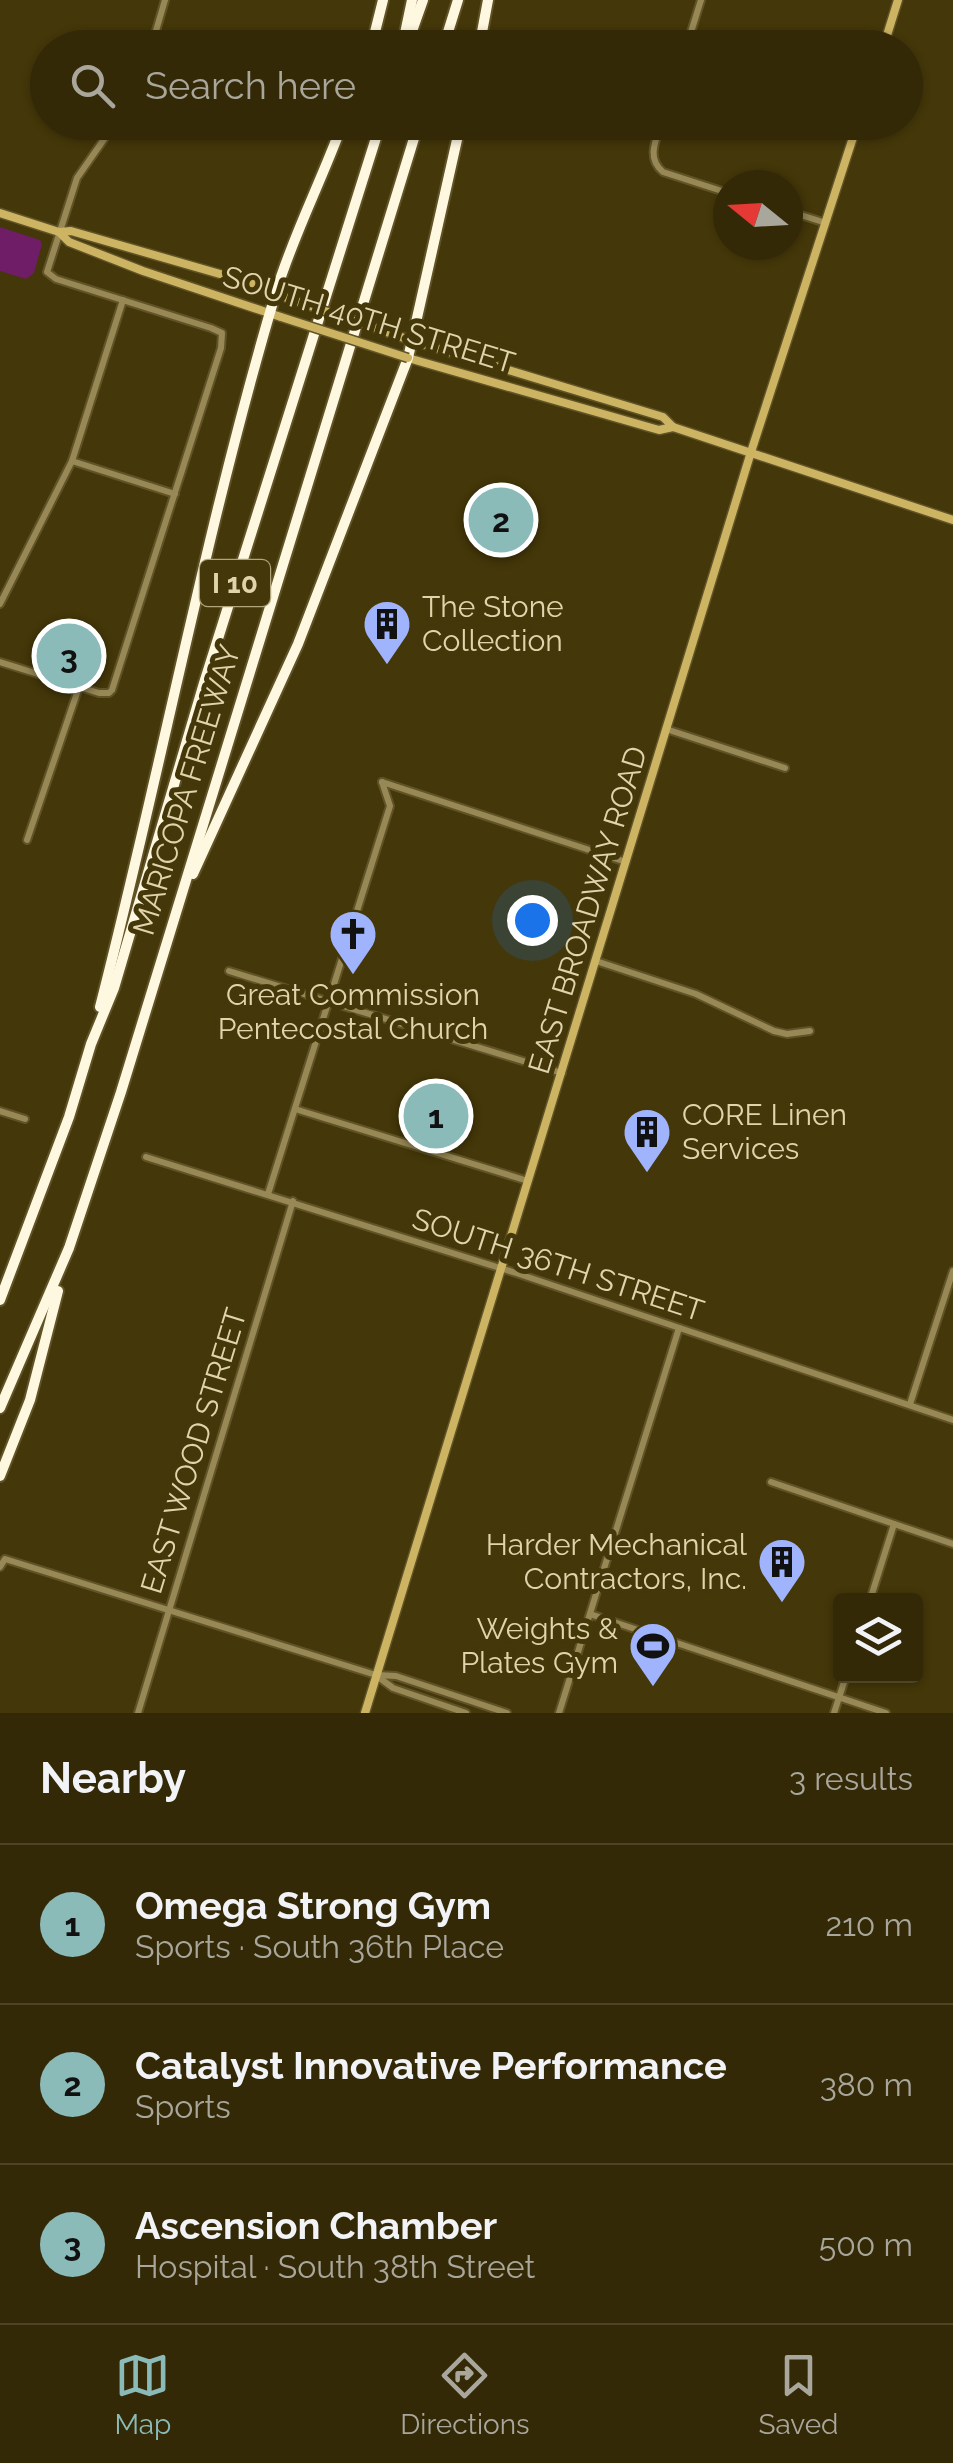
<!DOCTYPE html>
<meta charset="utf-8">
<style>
body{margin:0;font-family:Raleway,sans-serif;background:#3e3515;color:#f1f3f6}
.controls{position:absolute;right:30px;bottom:30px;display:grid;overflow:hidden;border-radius:10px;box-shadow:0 2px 8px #0004}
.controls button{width:90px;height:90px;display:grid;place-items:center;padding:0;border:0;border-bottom:2px solid #4e4528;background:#332907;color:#f1f3f6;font:50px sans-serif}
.compass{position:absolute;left:713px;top:170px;width:90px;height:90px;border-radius:50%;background:#332907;box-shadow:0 2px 8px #0004;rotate:288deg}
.you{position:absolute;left:532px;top:920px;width:35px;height:35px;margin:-25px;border:8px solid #fff;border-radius:50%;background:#1a73e8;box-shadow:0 0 0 15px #1a73e833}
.badge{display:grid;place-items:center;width:65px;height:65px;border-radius:50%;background:#8bbbb9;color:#111;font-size:32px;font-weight:700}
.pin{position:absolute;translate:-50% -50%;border:5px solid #fff;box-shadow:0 2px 10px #0006}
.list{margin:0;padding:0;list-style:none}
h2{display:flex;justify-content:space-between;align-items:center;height:130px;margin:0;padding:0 40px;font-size:42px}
h2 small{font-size:32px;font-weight:400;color:#a9a69b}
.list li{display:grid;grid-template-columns:65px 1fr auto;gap:30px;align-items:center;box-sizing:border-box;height:160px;padding:0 40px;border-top:2px solid #4e4528}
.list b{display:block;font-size:38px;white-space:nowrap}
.list p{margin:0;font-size:32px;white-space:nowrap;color:#a9a69b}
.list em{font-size:32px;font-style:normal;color:#a9a69b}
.icon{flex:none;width:55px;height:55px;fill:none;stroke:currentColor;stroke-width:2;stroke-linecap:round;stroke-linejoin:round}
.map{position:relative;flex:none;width:953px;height:1713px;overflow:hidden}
.search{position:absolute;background:#332907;box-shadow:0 2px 8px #0004;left:30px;right:30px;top:30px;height:110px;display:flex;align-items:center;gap:25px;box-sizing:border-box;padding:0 35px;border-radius:55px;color:#a9a69b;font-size:38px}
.sheet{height:610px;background:#332907}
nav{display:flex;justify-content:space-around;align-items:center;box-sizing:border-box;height:140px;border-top:2px solid #4e4528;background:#332907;font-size:28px;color:#a9a69b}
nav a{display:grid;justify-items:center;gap:5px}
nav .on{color:#8bbbb9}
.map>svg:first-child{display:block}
.park{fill:#6f1d67}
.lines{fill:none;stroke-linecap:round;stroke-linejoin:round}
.minor-casing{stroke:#605327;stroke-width:10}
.secondary-casing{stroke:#605327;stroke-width:11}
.motorway-casing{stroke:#605327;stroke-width:14}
.minor{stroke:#978856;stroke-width:6}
.secondary{stroke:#cdb462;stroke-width:8}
.motorway{stroke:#fff8e1;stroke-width:10}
.secondary-bridge-casing{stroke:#605327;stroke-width:11;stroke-linecap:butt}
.secondary-bridge{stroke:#cdb462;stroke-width:8}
.labels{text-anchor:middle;stroke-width:10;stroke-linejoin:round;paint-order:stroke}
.shield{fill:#443709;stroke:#b1a57c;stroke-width:2.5}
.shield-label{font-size:28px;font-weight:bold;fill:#e0d4ad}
.street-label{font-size:30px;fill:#e0d4ad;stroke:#443709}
.poi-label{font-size:30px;fill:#e0d4ad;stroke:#443709;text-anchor:start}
</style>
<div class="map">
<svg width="953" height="1713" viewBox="0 0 953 1713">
<rect width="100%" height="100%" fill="#443709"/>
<path class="park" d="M0,227L40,240L42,244L34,273L26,279L0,271Z"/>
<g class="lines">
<g class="minor-casing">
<g id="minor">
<path d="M151,48L165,0"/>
<path d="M686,48L701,0"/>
<path d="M662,122C656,140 646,158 663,172L728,193"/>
<path d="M788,211L826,223"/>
<path d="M72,461L175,494"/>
<path d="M0,604L72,461L123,300"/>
<path d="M0,662L99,693H109L112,690L221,348L222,333L211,328L56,279L47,272L77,178L116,122"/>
<path d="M666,729L785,768"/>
<path d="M382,782L626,862"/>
<path d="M27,840L79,687"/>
<path d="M596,961L696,994L774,1031L787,1034L810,1031"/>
<path d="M229,971L562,1073"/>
<path d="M295,1109L528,1181"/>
<path d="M0,1111L25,1119"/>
<path d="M146,1157L516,1273L953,1420"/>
<path d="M268,1194L390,806L382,782"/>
<path d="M910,1404L953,1271"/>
<path d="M771,1482L953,1544"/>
<path d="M0,1567L5,1559L376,1675L396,1676L507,1713"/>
<path d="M870,1600L894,1524"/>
<path d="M590,1614L886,1713"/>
<path d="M377,1676L393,1688L466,1713"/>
<path d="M138,1713L293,1201"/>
<path d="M559,1713L679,1328"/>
<path d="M834,1713L846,1676"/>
</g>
</g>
<g class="secondary-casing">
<g id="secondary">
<path d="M883,48L898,0"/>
<path d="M0,213L59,232L71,231L265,287L287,298"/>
<path d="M59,232L69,242L143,271L281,317"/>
<path d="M413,341L663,417L673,427L953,520"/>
<path d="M408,358L659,430L673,427"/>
<path d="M365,1713L751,452L858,122"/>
</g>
</g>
<g class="motorway-casing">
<g id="motorway">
<path d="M404,38L412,0"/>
<path d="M371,48L383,0"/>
<path d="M406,48L423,0"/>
<path d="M443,48L458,0"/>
<path d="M479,48L488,0"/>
<path d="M193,874L298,644L408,358L461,122"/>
<path d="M100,1007C161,770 206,527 276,292C294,233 322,180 343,122"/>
<path d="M0,1300L69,1117L91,1044L114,988L204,683L381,122"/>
<path d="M0,1408L69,1248L121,1092L419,122"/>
<path d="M0,1476L30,1400L58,1291"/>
</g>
</g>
<use href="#minor" class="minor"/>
<use href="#secondary" class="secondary"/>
<use href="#motorway" class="motorway"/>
<g class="secondary-bridge-casing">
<g id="secondary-bridge">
<path d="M287,298L413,341"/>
<path d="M281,317L408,358"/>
</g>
</g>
<use href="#secondary-bridge" class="secondary-bridge"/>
</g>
<defs>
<g id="building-pin" transform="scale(2.5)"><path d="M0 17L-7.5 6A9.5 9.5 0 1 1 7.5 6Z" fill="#a0b3fd" stroke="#443709"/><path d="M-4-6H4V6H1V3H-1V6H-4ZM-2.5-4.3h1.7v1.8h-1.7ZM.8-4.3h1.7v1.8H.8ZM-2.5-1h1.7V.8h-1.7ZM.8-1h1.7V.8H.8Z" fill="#111"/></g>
<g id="church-pin" transform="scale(2.5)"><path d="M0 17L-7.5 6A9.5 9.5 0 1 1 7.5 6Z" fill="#a0b3fd" stroke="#443709"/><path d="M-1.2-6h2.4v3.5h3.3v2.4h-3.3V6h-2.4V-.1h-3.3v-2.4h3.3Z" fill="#111"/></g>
<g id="stadium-pin" transform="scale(2.5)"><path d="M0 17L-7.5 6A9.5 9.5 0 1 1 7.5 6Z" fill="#a0b3fd" stroke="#443709"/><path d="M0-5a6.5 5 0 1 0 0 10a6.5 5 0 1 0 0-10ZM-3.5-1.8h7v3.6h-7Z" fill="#111"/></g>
</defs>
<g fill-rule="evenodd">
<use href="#building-pin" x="387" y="624"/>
<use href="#church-pin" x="353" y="934"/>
<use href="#building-pin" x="647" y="1132"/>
<use href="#building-pin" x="782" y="1562"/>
<use href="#stadium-pin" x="653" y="1646"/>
</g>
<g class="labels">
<rect class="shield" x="200" y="560" width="70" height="46" rx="8"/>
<g class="shield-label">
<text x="235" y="593">I 10</text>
</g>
<g class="street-label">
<text transform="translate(369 320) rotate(17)" y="10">SOUTH 40TH STREET</text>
<text transform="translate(187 790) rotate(-73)" y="10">MARICOPA FREEWAY</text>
<text transform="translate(588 910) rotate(-73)" y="10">EAST BROADWAY ROAD</text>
<text transform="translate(558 1265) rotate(18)" y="10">SOUTH 36TH STREET</text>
<text transform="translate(194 1451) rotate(-73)" y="10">EAST WOOD STREET</text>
</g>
<g class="poi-label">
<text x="422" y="617">The Stone<tspan x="422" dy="34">Collection</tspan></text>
<text x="353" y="1005" text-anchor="middle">Great Commission<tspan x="353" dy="34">Pentecostal Church</tspan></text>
<text x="682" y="1125">CORE Linen<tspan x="682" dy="34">Services</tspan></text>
<text x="747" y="1555" text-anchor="end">Harder Mechanical<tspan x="747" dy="34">Contractors, Inc.</tspan></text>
<text x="618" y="1639" text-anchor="end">Weights &amp;<tspan x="618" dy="34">Plates Gym</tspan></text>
</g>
</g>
</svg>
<div class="controls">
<button><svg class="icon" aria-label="layers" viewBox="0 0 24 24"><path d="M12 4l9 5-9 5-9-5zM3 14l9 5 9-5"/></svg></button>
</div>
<svg class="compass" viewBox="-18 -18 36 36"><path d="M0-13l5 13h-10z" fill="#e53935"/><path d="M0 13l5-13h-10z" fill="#a9a69b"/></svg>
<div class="you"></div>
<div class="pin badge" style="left:436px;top:1116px">1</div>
<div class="pin badge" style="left:501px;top:520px">2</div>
<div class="pin badge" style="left:69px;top:656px">3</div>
<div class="search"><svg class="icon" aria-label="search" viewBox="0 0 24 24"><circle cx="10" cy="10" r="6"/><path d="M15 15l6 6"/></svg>Search here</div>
</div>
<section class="sheet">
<h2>Nearby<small>3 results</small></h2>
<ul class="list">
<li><span class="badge">1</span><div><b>Omega Strong Gym</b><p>Sports · South 36th Place</p></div><em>210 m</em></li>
<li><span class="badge">2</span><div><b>Catalyst Innovative Performance</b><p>Sports</p></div><em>380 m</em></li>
<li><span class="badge">3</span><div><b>Ascension Chamber</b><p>Hospital · South 38th Street</p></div><em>500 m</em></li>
</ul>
</section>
<nav>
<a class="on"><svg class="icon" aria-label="map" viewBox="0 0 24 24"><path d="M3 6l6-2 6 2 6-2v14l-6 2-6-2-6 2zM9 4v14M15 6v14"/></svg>Map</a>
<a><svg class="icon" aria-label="directions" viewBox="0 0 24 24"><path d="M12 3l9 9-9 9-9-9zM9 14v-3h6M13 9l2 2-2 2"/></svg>Directions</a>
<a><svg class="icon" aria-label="saved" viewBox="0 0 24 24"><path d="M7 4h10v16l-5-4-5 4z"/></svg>Saved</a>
</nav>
